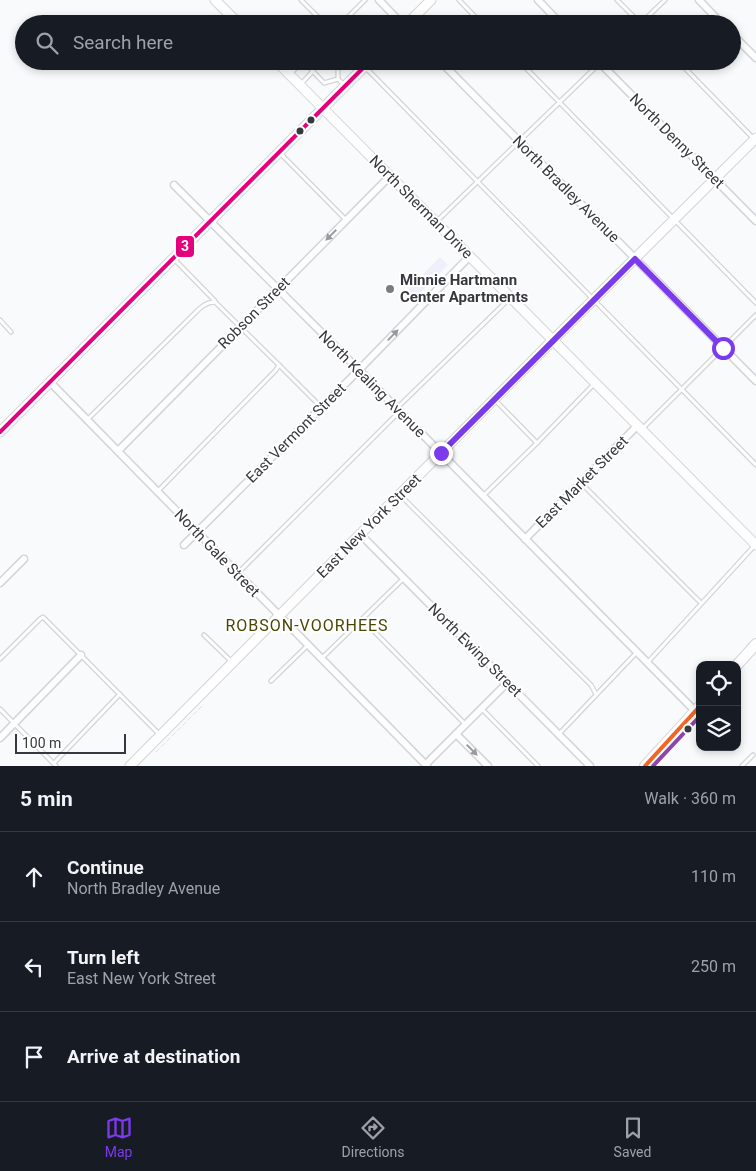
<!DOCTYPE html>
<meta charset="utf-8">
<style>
body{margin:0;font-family:Roboto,sans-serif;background:#20242c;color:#f1f3f6}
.controls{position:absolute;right:15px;bottom:15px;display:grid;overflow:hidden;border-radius:10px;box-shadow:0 2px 8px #0003}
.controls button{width:45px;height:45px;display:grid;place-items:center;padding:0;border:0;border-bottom:1px solid #363941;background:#171b24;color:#f1f3f6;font:25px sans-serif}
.scale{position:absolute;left:15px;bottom:12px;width:111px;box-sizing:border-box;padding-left:5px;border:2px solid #37373e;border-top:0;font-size:14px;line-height:18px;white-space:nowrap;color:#37373e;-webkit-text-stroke:4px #fff;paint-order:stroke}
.stop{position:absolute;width:15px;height:15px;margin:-11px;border:4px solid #7c3aed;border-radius:50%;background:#fff}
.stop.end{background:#7c3aed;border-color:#fff;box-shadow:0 1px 5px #0008}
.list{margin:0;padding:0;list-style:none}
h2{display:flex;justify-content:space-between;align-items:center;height:65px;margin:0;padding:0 20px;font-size:21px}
h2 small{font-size:16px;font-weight:400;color:#9ea1a6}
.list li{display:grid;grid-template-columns:32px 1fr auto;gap:15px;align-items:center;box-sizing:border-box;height:90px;padding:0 20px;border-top:1px solid #363941}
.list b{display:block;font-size:19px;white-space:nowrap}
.list p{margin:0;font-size:16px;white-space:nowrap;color:#9ea1a6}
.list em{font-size:16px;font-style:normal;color:#9ea1a6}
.icon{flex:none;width:28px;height:28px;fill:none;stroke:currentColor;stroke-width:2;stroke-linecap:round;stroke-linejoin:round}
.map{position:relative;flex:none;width:756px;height:766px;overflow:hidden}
.search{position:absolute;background:#171b24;box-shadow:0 2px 8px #0003;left:15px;right:15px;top:15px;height:55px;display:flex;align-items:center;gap:12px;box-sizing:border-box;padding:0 18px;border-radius:28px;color:#9ea1a6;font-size:19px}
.sheet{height:335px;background:#171b24}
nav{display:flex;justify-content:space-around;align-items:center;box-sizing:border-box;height:70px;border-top:1px solid #363941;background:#171b24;font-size:14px;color:#9ea1a6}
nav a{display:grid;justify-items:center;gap:2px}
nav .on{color:#7c3aed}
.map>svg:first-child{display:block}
.green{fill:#efeffc}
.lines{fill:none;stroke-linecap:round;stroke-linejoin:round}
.lane-casing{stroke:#d4d5d9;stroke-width:5.5}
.street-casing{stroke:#d4d5d9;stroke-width:9}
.secondary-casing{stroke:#d4d5d9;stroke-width:11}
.primary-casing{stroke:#d4d5d9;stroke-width:12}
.path{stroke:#e0e0e1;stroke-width:1;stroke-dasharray:5 2.5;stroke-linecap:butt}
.lane{stroke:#fefefe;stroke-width:3}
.street{stroke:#fefefe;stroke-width:6}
.secondary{stroke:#fefefe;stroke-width:9}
.primary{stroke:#fefefe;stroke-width:10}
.bus-1-casing{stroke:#fff;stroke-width:8}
.bus-2-casing{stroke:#fff;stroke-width:8}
.bus-3-casing{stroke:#fff;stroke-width:8}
.bus-1{stroke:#e5007d;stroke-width:4}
.bus-2{stroke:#f26522;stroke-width:4}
.bus-3{stroke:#8e44ad;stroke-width:4}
.oneway{fill:#9a9a9e}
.route{stroke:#7c3aed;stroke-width:6}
.bus-dot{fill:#37373e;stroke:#fff;stroke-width:2}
.poi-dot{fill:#7b7b80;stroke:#fff;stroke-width:2}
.labels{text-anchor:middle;stroke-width:4;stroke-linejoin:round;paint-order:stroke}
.street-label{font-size:15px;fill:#37373e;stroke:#fff}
.poi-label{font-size:15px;font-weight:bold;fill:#37373e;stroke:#fff;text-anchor:start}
.neighbourhood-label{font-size:16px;letter-spacing:1px;fill:#4a4603;stroke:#fff}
.line-badge{stroke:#fff;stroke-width:2}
.badge-label{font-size:14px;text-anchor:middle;font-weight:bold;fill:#fff}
</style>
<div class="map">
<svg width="756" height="766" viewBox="0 0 756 766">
<rect width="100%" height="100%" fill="#f9fafb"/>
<path class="green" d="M440,257L448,265L411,302L405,293Z"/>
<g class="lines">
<g class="lane-casing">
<g id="lane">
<path d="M301,0L325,24"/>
<path d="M459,0L482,24"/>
<path d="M617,0L641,24"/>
<path d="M341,24L365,0"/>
<path d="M640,24L665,0"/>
<path d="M309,61L306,64L324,83L338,79"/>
<path d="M333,61L338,67V79L345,86"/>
<path d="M519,61L756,303"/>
<path d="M678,61L754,139"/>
<path d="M365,67L756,465"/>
<path d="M290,74L303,61"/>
<path d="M301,84L313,71"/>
<path d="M280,153L346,220"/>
<path d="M437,221L600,63"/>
<path d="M174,259L215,301"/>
<path d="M0,320L11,332"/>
<path d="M279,365L321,407"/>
<path d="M397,408L509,299"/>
<path d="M88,419L192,316C199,309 205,302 215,302L279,365L276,370L158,491"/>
<path d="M642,429L756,315"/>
<path d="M537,443L594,384"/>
<path d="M581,483L701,603"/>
<path d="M400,495L591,685L596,694"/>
<path d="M483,496L537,443L495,400"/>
<path d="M238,573L400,411"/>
<path d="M362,619L465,724"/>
<path d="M204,635L232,662"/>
<path d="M322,658L403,579"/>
<path d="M0,659L40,619L43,617L160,735"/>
<path d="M648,662L755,545"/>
<path d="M271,681L308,645"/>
<path d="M0,709L56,766"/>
<path d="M482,709L538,766"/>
<path d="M559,734L637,652"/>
<path d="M54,763L120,694"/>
<path d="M742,766L753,755"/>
</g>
</g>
<g class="street-casing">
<g id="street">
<path d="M379,0L402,24"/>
<path d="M538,0L561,24"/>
<path d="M699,0L722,24"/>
<path d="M732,34L756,58"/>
<path d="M440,61L756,381"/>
<path d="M598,61L756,221"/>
<path d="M174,185L359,370L695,711"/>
<path d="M50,382L427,766"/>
<path d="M118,451L390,176"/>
<path d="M361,535L590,766"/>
<path d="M525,539L638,425"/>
<path d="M184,545L351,378L470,256"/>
<path d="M0,583L24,559"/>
<path d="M456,734L488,766"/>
<path d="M0,738L81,655"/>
<path d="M426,764L507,683"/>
</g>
</g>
<g class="secondary-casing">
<g id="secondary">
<path d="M215,0L239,24"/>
<path d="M407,24L431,0"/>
<path d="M276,61L756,545"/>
<path d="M0,432L370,61"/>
<path d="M130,766L553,340L756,138"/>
</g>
</g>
<g class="primary-casing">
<g id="primary">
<path d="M737,665L756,644"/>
<path d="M645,766L700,706"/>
</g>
</g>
<path class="path" d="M156,752L204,704"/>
<use href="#lane" class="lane"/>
<use href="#street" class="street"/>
<use href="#secondary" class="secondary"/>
<use href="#primary" class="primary"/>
<g class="bus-1-casing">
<path id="bus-1" d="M0,432L370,61"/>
</g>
<g class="bus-2-casing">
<path id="bus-2" d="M645,766L700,706"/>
</g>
<g class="bus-3-casing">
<path id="bus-3" d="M653,766L700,716"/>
</g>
<use href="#bus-1" class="bus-1"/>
<use href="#bus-2" class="bus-2"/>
<use href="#bus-3" class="bus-3"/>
</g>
<defs><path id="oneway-solid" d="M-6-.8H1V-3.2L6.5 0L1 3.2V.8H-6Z" transform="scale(1.25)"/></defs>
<g class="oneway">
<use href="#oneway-solid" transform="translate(331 235) rotate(135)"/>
<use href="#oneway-solid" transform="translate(393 335) rotate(-46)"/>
<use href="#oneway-solid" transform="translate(472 750) rotate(45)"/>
</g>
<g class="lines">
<path class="route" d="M441,453L635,259L723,348"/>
</g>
<g class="bus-dot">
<circle cx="311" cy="120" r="4.5"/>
<circle cx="300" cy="131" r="4.5"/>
<circle cx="688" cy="729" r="4.5"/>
</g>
<circle class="poi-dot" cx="390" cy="289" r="5"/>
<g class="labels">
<g class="street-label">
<text transform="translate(677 141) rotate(45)" y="5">North Denny Street</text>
<text transform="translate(566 189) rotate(45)" y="5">North Bradley Avenue</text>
<text transform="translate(421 207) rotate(45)" y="5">North Sherman Drive</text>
<text transform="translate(254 313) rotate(-45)" y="5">Robson Street</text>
<text transform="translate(372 384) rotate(45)" y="5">North Kealing Avenue</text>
<text transform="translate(296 433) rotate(-45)" y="5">East Vermont Street</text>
<text transform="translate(582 482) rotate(-45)" y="5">East Market Street</text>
<text transform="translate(369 526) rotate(-45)" y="5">East New York Street</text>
<text transform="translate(217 553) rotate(46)" y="5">North Gale Street</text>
<text transform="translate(475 650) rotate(45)" y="5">North Ewing Street</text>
</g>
<g class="poi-label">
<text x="400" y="285">Minnie Hartmann<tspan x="400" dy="17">Center Apartments</tspan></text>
</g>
<g class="neighbourhood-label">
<text x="307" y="631">ROBSON-VOORHEES</text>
</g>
</g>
<rect class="line-badge" x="175" y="235" width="20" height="23" rx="5" fill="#e5007d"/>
<g class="badge-label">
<text x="185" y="251">3</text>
</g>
</svg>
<div class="controls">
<button><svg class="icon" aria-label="locate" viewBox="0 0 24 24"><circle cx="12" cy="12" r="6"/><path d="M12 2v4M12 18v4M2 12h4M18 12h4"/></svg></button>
<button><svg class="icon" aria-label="layers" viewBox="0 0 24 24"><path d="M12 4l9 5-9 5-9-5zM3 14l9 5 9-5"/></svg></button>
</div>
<div class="scale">100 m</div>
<div class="stop" style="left:723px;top:348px"></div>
<div class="stop end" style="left:441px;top:453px"></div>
<div class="search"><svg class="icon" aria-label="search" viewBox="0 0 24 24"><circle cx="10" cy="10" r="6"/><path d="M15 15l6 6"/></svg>Search here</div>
</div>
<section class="sheet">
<h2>5 min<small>Walk · 360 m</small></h2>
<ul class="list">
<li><svg class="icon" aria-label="ahead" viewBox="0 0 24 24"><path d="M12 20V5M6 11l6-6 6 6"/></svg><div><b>Continue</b><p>North Bradley Avenue</p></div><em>110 m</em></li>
<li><svg class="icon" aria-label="left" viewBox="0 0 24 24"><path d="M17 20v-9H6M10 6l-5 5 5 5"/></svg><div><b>Turn left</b><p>East New York Street</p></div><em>250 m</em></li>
<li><svg class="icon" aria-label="arrive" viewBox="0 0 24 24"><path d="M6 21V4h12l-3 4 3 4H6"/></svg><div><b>Arrive at destination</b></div></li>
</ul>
</section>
<nav>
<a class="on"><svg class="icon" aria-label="map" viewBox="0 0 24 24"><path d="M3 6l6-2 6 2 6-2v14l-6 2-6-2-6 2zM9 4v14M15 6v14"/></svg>Map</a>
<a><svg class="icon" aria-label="directions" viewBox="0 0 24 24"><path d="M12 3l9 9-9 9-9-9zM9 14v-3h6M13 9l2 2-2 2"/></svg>Directions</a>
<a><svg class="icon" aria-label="saved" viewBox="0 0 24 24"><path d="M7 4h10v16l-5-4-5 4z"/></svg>Saved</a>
</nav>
